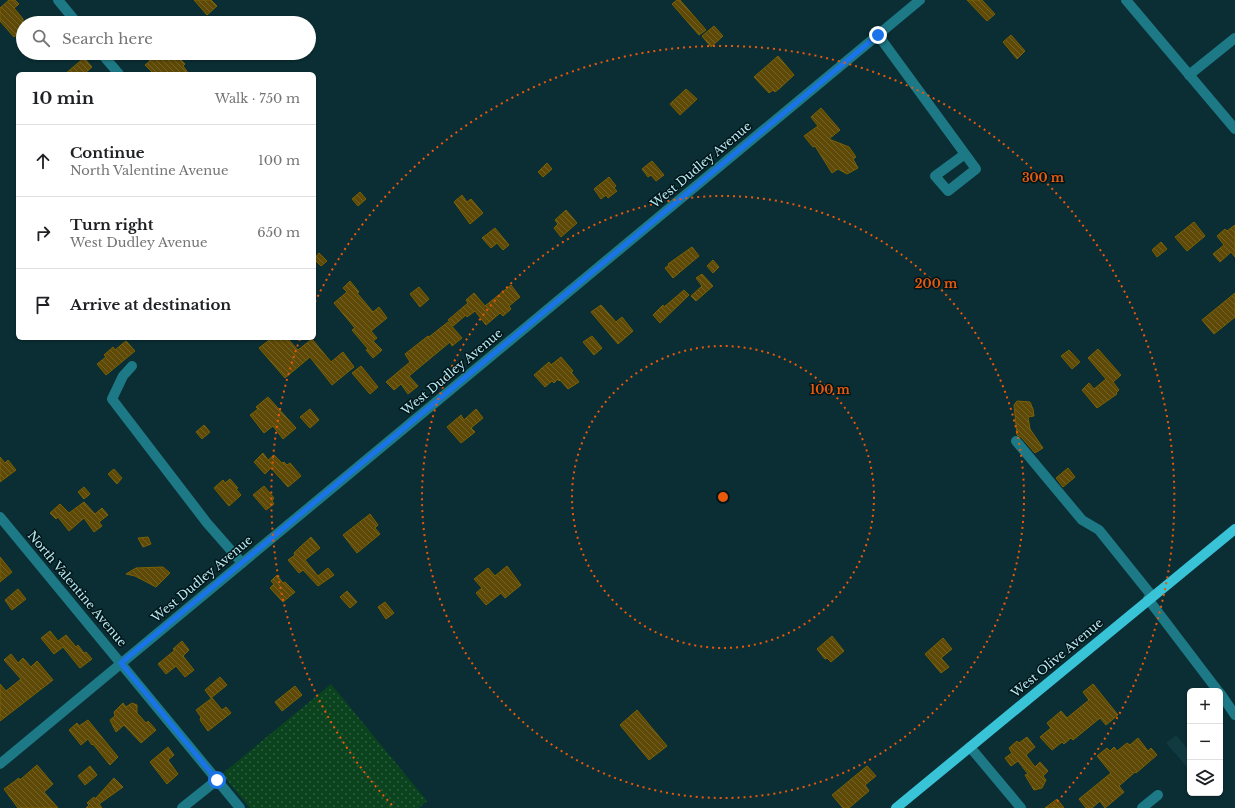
<!DOCTYPE html>
<meta charset="utf-8">
<style>
body{margin:0;font-family:"Libre Baskerville",serif;background:#f2f2f2;color:#202124}
.controls{position:absolute;right:12px;bottom:12px;display:grid;overflow:hidden;border-radius:6px;box-shadow:0 1px 3px #0004}
.controls button{width:36px;height:36px;display:grid;place-items:center;padding:0;border:0;border-bottom:1px solid #e0e0e0;background:#fff;color:#202124;font:20px sans-serif}
.stop{position:absolute;width:12px;height:12px;margin:-9px;border:3px solid #1a73e8;border-radius:50%;background:#fff}
.stop.end{background:#1a73e8;border-color:#fff;box-shadow:0 1px 4px #0008}
.list{margin:0;padding:0;list-style:none}
h2{display:flex;justify-content:space-between;align-items:center;height:52px;margin:0;padding:0 16px;font-size:17px}
h2 small{font-size:13px;font-weight:400;color:#757577}
.list li{display:grid;grid-template-columns:26px 1fr auto;gap:12px;align-items:center;box-sizing:border-box;height:72px;padding:0 16px;border-top:1px solid #e0e0e0}
.list b{display:block;font-size:15px;white-space:nowrap}
.list p{margin:0;font-size:13px;white-space:nowrap;color:#757577}
.list em{font-size:13px;font-style:normal;color:#757577}
.icon{flex:none;width:22px;height:22px;fill:none;stroke:currentColor;stroke-width:2;stroke-linecap:round;stroke-linejoin:round}
.map{position:relative;flex:none;width:1235px;height:808px;overflow:hidden}
.search{position:absolute;background:#fff;box-shadow:0 1px 3px #0004;left:16px;top:16px;width:300px;height:44px;display:flex;align-items:center;gap:10px;box-sizing:border-box;padding:0 14px;border-radius:22px;color:#757577;font-size:15px}
.panel{position:absolute;background:#fff;box-shadow:0 1px 3px #0004;left:16px;top:72px;width:300px;height:268px;border-radius:6px}
.map>svg:first-child{display:block}
.built{fill:#113a40}
.grass{fill:url(#grass-dots)}
.building{fill:url(#building-back-hatch);stroke:#7c6001}
.lines{fill:none;stroke-linecap:round;stroke-linejoin:round}
.minor{stroke:#1e7986;stroke-width:10}
.major{stroke:#38c3d7;stroke-width:10}
.route{stroke:#1a73e8;stroke-width:5}
.ring{fill:none;stroke:#e8590c;stroke-width:2;stroke-dasharray:2 4}
.labels{text-anchor:middle;stroke-width:3;stroke-linejoin:round;paint-order:stroke}
.street-label{font-size:12px;fill:#baebf3;stroke:#001519}
.centre{fill:#e8590c;stroke:#001519;stroke-width:2}
.ring-label{font-size:12px;text-anchor:middle;font-weight:bold;fill:#e8590c;stroke:#001519;stroke-width:3;stroke-linejoin:round;paint-order:stroke}
</style>
<div class="map">
<svg width="1235" height="808" viewBox="0 0 1235 808">
<defs>
<pattern id="grass-dots" width="8" height="8" patternUnits="userSpaceOnUse"><rect width="8" height="8" fill="#0a431d"/><path d="M2 2h.1M6 6h.1" fill="none" stroke="#2c5e3e" stroke-width="1.8" stroke-linecap="round"/></pattern>
<pattern id="building-back-hatch" width="6" height="6" patternUnits="userSpaceOnUse"><rect width="6" height="6" fill="#5e4906"/><path d="M-1 5l2 2M0 0l6 6M5-1l2 2" fill="none" stroke="#73632b"/></pattern>
</defs>
<rect width="100%" height="100%" fill="#0a2e33"/>
<path class="built" d="M1176,735L1190,752V768L1189,769L1166,743Z"/>
<path class="grass" d="M331,684L427,801L419,808H250L222,774Z"/>
<g class="building">
<path d="M9,0H15L19,4L14,8L23,19V30L14,37L0,21V8Z"/>
<path d="M194,0H211L217,6L207,15Z"/>
<path d="M677,0H680L706,30L699,35L672,4Z"/>
<path d="M967,0H982L995,14L987,21Z"/>
<path d="M714,26L723,36L711,47L702,36Z"/>
<path d="M1011,35L1025,51L1017,59L1003,42Z"/>
<path d="M144,53H174L185,64L183,66L189,74H154L145,65L150,61Z"/>
<path d="M778,56L794,75L780,88L775,92L773,90L769,93L754,77Z"/>
<path d="M84,58L92,67L84,74H65Z"/>
<path d="M686,89L697,99L680,115L670,104Z"/>
<path d="M821,108L840,130L829,139L849,147L856,157L853,159L858,168L847,174L838,169L832,173L815,146L813,147L804,136L818,126L811,117Z"/>
<path d="M652,161L664,175L656,181L651,175L648,177L642,169Z"/>
<path d="M547,163L552,169L543,177L538,172Z"/>
<path d="M609,177L616,186L614,188L617,191L608,198L606,195L601,199L594,189Z"/>
<path d="M360,192L366,199L358,206L352,199Z"/>
<path d="M462,195L467,202L471,199L483,213L470,224L454,202Z"/>
<path d="M566,210L577,223L561,237L554,228L558,224L555,220Z"/>
<path d="M1194,222L1205,236L1187,251L1175,237Z"/>
<path d="M1235,225V257L1231,252L1220,262L1213,254L1224,245L1217,236L1225,229L1227,231Z"/>
<path d="M495,228L509,245L503,250L497,243L491,248L482,238Z"/>
<path d="M1161,242L1167,249L1157,257L1152,250Z"/>
<path d="M692,247L699,256L673,278L665,268L669,265L668,264Z"/>
<path d="M319,253L327,261L321,266L314,259Z"/>
<path d="M713,260L719,267L713,273L707,266Z"/>
<path d="M702,274L713,286L696,301L691,296L702,286L696,278Z"/>
<path d="M350,281L359,292L357,293L373,312L379,307L387,318L371,331L377,338L373,341L382,350L373,358L366,350L368,349L352,330L355,328L334,303L347,292L343,288Z"/>
<path d="M511,285L520,297L509,306L511,309L503,316L500,313L486,325L475,311L467,317L466,315L453,326L448,320L468,303L466,300L474,293L485,306Z"/>
<path d="M419,287L429,299L420,307L410,294Z"/>
<path d="M684,290L689,295L660,323L653,315L663,305L664,307Z"/>
<path d="M1235,293V317L1214,334L1202,320Z"/>
<path d="M601,305L616,322L622,317L633,331L618,344L591,312Z"/>
<path d="M448,322L462,338L452,346L450,342L409,376L418,386L408,394L401,384L394,390L386,382L410,362L405,354L428,336L429,337Z"/>
<path d="M592,336L602,348L594,355L583,342Z"/>
<path d="M272,338H287L298,350L312,339L331,362L343,352L354,367L332,385L310,357L285,378L259,348Z"/>
<path d="M126,341L135,351L106,375L97,364L106,357L104,355L113,347L115,350Z"/>
<path d="M1098,349L1121,375L1113,382L1119,390L1116,393L1117,394L1097,408L1082,390L1089,383L1094,389L1106,379L1088,358Z"/>
<path d="M1069,350L1080,362L1072,369L1061,356Z"/>
<path d="M561,357L573,371L571,372L579,382L568,389L560,380L559,381L558,379L554,383L552,381L545,387L534,375L549,362L551,365Z"/>
<path d="M361,366L378,387L370,394L352,373Z"/>
<path d="M268,397L296,428L283,439L273,426L264,433L250,415L258,409L256,407Z"/>
<path d="M1017,401L1030,402L1033,409L1034,416L1028,417L1030,429L1043,448L1035,453L1021,437L1017,435L1014,405Z"/>
<path d="M310,409L319,420L310,428L300,417Z"/>
<path d="M476,409L483,418L471,428L475,432L461,443L447,427L461,415L464,420Z"/>
<path d="M204,425L210,432L202,439L196,432Z"/>
<path d="M263,453L268,460L274,455L282,463L284,462L287,465L290,463L301,476L288,487L271,468L265,474L254,462Z"/>
<path d="M0,457L5,463L8,460L16,470L0,482Z"/>
<path d="M1068,468L1075,477L1063,487L1056,478Z"/>
<path d="M114,469L122,478L117,484L108,474Z"/>
<path d="M230,479L238,488L236,489L241,495L229,506L214,488L223,480L225,483Z"/>
<path d="M264,486L274,498L272,501L274,504L266,510L253,495Z"/>
<path d="M84,487L90,494L84,499L78,492Z"/>
<path d="M84,502L95,514L102,508L108,515L99,522L102,526L94,532L84,518L69,531L58,517L56,519L50,513L60,504L69,513Z"/>
<path d="M370,514L378,525L375,528L380,534L357,553L343,535Z"/>
<path d="M148,537L151,544L143,547L138,538Z"/>
<path d="M311,537L320,548L305,560L318,576L328,568L334,575L318,586L303,570L299,573L288,560L295,555L294,553L299,548Z"/>
<path d="M0,557L12,572L0,582Z"/>
<path d="M507,566L521,585L505,598L501,593L486,605L476,593L482,588L474,579L488,568L495,576Z"/>
<path d="M163,567L170,573L156,587L135,576L126,574L136,568Z"/>
<path d="M277,575L283,583L285,582L295,592L283,602L270,588L274,584L271,581Z"/>
<path d="M18,589L26,599L12,610L5,600Z"/>
<path d="M347,591L357,602L350,608L340,597Z"/>
<path d="M385,602L394,613L386,619L378,607Z"/>
<path d="M50,631L58,641L66,635L76,647L78,645L84,653L86,652L92,659L80,668L63,647L54,654L41,638Z"/>
<path d="M832,636L844,651L831,662L827,658L825,659L817,649Z"/>
<path d="M943,638L952,649L941,658L949,667L941,673L925,654Z"/>
<path d="M182,641L189,650L183,656L194,670L185,677L176,666L166,674L158,664L175,650L173,649Z"/>
<path d="M11,654L18,663L23,658L31,667L37,661L53,680L0,721V684L6,691L21,679L4,660Z"/>
<path d="M220,677L227,685L211,698L205,690Z"/>
<path d="M1093,684L1118,715L1106,725L1100,718L1073,740L1071,738L1064,744L1062,742L1052,750L1040,737L1051,728L1047,723L1061,711L1067,718L1089,700L1083,692Z"/>
<path d="M295,686L302,695L282,711L275,702Z"/>
<path d="M212,698L222,710L226,707L231,713L208,731L200,720L201,717L196,710Z"/>
<path d="M123,703L126,707L132,703L137,705V713L146,723L148,721L156,730L141,743L124,725L116,732L110,720L115,716L114,712Z"/>
<path d="M637,710L667,746L649,760L620,725Z"/>
<path d="M88,720L118,757L110,765L93,744L92,745L88,739L81,745L69,730L77,723L79,726Z"/>
<path d="M1027,737L1035,747L1026,755L1035,767L1040,762L1048,771L1043,776L1046,780L1042,788L1034,790L1025,775L1028,774L1018,761L1011,766L1005,758L1012,753L1009,748L1017,741L1019,743Z"/>
<path d="M1138,738L1148,751L1151,748L1157,755L1136,773L1135,772L1119,786L1124,792L1105,808L1100,801L1092,808H1086L1079,799L1111,773L1097,756L1107,748L1110,751L1114,747L1117,751L1127,743L1130,745Z"/>
<path d="M168,747L174,755L168,760L178,774L167,784L150,762Z"/>
<path d="M37,765L53,784L44,792L58,808H18L4,789L19,778L20,780Z"/>
<path d="M90,766L97,775L85,785L78,776Z"/>
<path d="M867,766L876,776L865,785L869,791L849,808H843L832,795Z"/>
<path d="M114,778L123,787L99,804L102,808H86L89,805L87,803L94,797L95,799Z"/>
<path d="M1057,799L1064,808H1045Z"/>
</g>
<g class="lines">
<g class="minor">
<path d="M58,0L77,23"/>
<path d="M1126,0L1235,129"/>
<path d="M878,35L976,169L948,191L935,176L965,154"/>
<path d="M101,53L119,74"/>
<path d="M1189,75L1235,38"/>
<path d="M132,366L123,376L112,399L207,523L242,563"/>
<path d="M1016,441L1082,520L1099,530L1152,596"/>
<path d="M0,517L240,808"/>
<path d="M1148,599L1218,691"/>
<path d="M1220,693L1235,715"/>
<path d="M970,747L1021,808"/>
<path d="M0,764L920,0"/>
<path d="M182,808L217,780"/>
<path d="M1142,808L1158,795"/>
</g>
<path class="major" d="M896,808L1235,529"/>
</g>
<g class="lines">
<path class="route" d="M217,780L121,663L878,35"/>
</g>
<g class="ring">
<circle cx="723" cy="497" r="151"/>
<circle cx="723" cy="497" r="301"/>
<path d="M392 805A452 452 0 0 1 300 339M315 302A452 452 0 1 1 1054 805"/>
</g>
<g class="labels">
<g class="street-label">
<text transform="translate(701 165) rotate(-40)" y="4">West Dudley Avenue</text>
<text transform="translate(452 372) rotate(-40)" y="4">West Dudley Avenue</text>
<text transform="translate(202 579) rotate(-40)" y="4">West Dudley Avenue</text>
<text transform="translate(77 589) rotate(50)" y="4">North Valentine Avenue</text>
<text transform="translate(1057 658) rotate(-40)" y="4">West Olive Avenue</text>
</g>
</g>
<circle cx="723" cy="497" r="6" class="centre"/>
<g class="ring-label">
<text x="1043" y="182">300 m</text>
<text x="936" y="288">200 m</text>
<text x="830" y="394">100 m</text>
</g>
</svg>
<div class="controls">
<button>+</button>
<button>−</button>
<button><svg class="icon" aria-label="layers" viewBox="0 0 24 24"><path d="M12 4l9 5-9 5-9-5zM3 14l9 5 9-5"/></svg></button>
</div>
<div class="stop" style="left:217px;top:780px"></div>
<div class="stop end" style="left:878px;top:35px"></div>
<div class="search"><svg class="icon" aria-label="search" viewBox="0 0 24 24"><circle cx="10" cy="10" r="6"/><path d="M15 15l6 6"/></svg>Search here</div>
<section class="panel">
<h2>10 min<small>Walk · 750 m</small></h2>
<ul class="list">
<li><svg class="icon" aria-label="ahead" viewBox="0 0 24 24"><path d="M12 20V5M6 11l6-6 6 6"/></svg><div><b>Continue</b><p>North Valentine Avenue</p></div><em>100 m</em></li>
<li><svg class="icon" aria-label="right" viewBox="0 0 24 24"><path d="M7 20v-9h11M14 6l5 5-5 5"/></svg><div><b>Turn right</b><p>West Dudley Avenue</p></div><em>650 m</em></li>
<li><svg class="icon" aria-label="arrive" viewBox="0 0 24 24"><path d="M6 21V4h12l-3 4 3 4H6"/></svg><div><b>Arrive at destination</b></div></li>
</ul>
</section>
</div>
